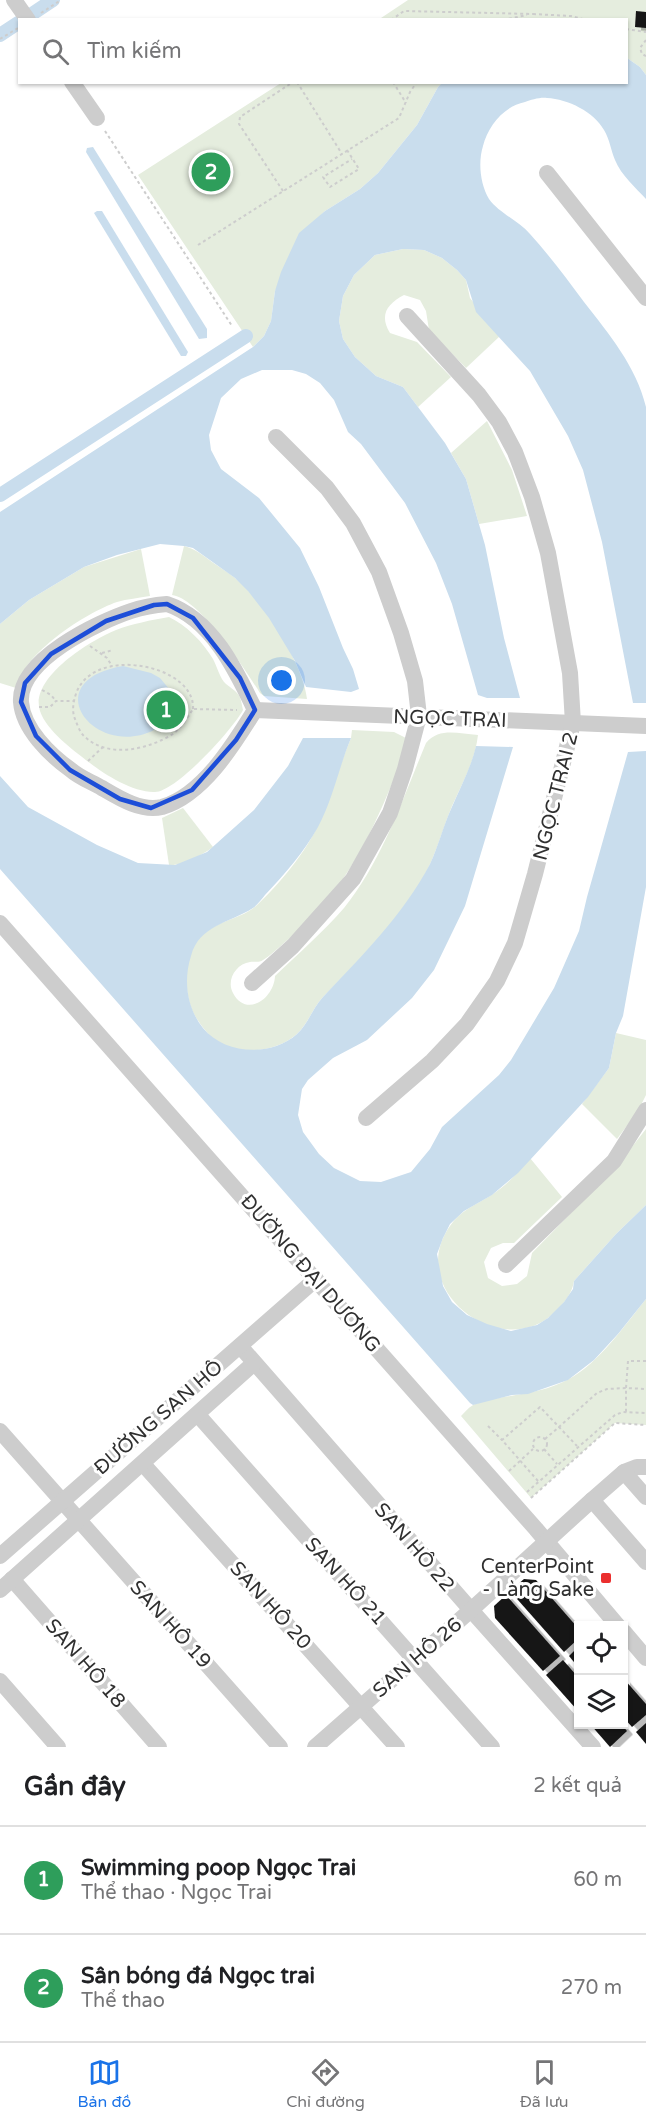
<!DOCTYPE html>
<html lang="vi">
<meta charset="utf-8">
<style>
body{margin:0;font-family:"Varela Round",sans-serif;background:#f6f6f6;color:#202124}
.controls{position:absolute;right:18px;bottom:18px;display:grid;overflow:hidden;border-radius:0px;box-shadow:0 2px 4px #0004}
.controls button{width:54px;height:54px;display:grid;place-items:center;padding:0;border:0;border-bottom:2px solid #e0e0e0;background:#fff;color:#202124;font:30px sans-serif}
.you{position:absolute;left:282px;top:681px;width:21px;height:21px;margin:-15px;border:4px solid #fff;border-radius:50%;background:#1a73e8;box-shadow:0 0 0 9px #1a73e833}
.badge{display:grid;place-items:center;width:39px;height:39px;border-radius:50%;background:#1a73e8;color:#fff;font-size:20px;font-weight:700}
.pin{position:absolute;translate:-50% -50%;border:3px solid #fff;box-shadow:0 2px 6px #0006}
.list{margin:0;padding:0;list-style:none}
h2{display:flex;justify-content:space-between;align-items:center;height:78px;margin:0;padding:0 24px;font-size:26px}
h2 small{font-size:20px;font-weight:400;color:#757577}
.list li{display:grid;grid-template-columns:39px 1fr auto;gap:18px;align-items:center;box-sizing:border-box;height:108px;padding:0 24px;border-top:2px solid #e0e0e0}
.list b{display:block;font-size:22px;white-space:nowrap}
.list p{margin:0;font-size:20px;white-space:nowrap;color:#757577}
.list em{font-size:20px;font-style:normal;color:#757577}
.icon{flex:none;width:33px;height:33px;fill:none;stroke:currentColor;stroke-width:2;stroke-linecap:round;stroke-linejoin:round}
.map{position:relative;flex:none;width:646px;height:1747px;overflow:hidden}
.search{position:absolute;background:#fff;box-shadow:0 2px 4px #0004;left:18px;right:18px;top:18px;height:66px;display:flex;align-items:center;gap:15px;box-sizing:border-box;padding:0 21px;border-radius:0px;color:#757577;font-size:22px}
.sheet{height:294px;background:#fff}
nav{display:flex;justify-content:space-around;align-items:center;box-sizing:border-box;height:84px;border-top:2px solid #e0e0e0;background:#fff;font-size:16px;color:#757577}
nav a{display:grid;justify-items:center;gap:3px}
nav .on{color:#1a73e8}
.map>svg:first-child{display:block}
.green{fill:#e5edde}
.water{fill:#c9dded}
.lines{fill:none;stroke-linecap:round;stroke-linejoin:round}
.canal{stroke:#c9dded;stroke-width:14}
.building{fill:#171717;filter:url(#shadow)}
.path{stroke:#cdcdcd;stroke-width:2;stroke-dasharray:3 3;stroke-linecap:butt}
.minor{stroke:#cdcdcd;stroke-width:16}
.marked{fill:none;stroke:#1d4ed8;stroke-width:4.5;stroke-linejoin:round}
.poi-dot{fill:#eb2f2e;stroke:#fff;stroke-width:2}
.labels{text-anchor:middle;stroke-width:6;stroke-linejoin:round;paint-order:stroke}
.street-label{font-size:20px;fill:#303030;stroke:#fff}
.poi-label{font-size:20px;fill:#303030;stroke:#fff;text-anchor:end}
</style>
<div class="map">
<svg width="646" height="1747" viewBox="0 0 646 1747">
<defs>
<filter id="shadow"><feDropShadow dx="6" dy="3.5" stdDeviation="0" flood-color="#0004"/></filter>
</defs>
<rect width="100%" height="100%" fill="#fff"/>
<g class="green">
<path d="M408,0H646V75L640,67L627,58L626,20H378Z"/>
<path d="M281,83H443L438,87L417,125L378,173L360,189L325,211L316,220L275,291L271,321L264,336L253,347L138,175Z"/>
<path d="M403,249L424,250L442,258L457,270L466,280L470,298L500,336L466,368L429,330L426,311L420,300L404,295C387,304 379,315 390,333L417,342L451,377L418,407L403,387L376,376L355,357L343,339L339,321L343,296L354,275L375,255Z"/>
<path d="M487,421L512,470L527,516L479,524L466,479L451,453Z"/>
<path d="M184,546C195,549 203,555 212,562C219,567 228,572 235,578C263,601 303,663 307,699L264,696L260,693C245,669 199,598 172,595Z"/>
<path d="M141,549L150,596C139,598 127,599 117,602C85,613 24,653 16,688L0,683V624L29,600L84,567Z"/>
<path d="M169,617C186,625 203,642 213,659C217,666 220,679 226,684C239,694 240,693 243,710C233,729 176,792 155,792C135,793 105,775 90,763C74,751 46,730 40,711C29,678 91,640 116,630C132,624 151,620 169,617Z"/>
<path d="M352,730L394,732L406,738L408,744C383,806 359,871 310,918C299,929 275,953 263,960C259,963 254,961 250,962C236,964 226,980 233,993C246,1018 274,999 275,976C298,954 323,932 344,908C382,861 403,798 426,743C440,727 458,734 478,735C475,761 463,782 452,806C444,825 439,844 431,862C408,913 363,956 324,996C313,1007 309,1022 298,1033C278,1052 241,1056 217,1042C210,1037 204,1029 199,1022C184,1002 182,966 195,944C210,920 237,922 256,906C278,886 307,851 319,823C332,795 339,766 351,738Z"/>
<path d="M183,808L213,847C202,855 183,866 169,865L162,818Z"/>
<path d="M616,1033L646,1040V1095L638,1111L617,1139L582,1104L609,1068Z"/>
<path d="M646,1129V1205L616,1234L574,1281C572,1294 564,1303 555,1312C502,1364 404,1290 450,1226C460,1211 475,1205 490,1196C505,1187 519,1172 530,1158L562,1197L514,1243H503L491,1248L484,1262L488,1278L502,1286L517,1284L527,1276L532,1253L617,1166Z"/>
<path d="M646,1299V1425L615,1423L531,1498L461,1416C465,1412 470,1406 475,1404C506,1394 541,1395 569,1379C599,1363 625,1325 646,1299Z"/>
</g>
<g class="water">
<path d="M627,58L640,67L646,75V199C636,188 621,175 615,160C611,151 610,140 604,130C594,112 568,99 547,98C540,97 531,100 525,102C504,106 488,126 483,146C478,162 480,184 489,199C499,213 519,221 530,234C549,255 567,279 584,302C609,334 636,366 646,407V703H633L602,542L583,470L568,436L530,371L476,312L466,280L457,270L442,258L424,250L403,249L375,255L354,275L343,296L339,321L343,339L355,357L376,376L403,387L445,443L466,479L485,545L504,638L520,698H487L478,695L452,604L436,563L405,503L361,444L348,432L334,400L320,383L306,374L292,370H262L241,379L221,398L209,435L211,450L221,469L259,498L300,548L319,587L343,648L353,669L359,689L351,692L306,687L295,661L269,618L248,591L235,578L193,548L184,546L160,544L117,555L84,567L29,600L0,624V512L253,347L264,336L271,321L275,291L281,272L299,233L325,211L360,189L378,173L417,125L438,87L443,82H626Z"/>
<path d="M93,147L207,329V338L199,339L86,152L87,148Z"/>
<path d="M97,211H102L188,352L186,356H181L94,213Z"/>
<path d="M123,666L151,673L160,678L170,690L178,697L179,710C175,715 172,714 168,717C163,721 160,727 154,730C95,760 34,681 123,666Z"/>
<path d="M303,738H351C339,767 333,799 318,827C304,852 285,874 265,895C262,899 257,905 253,908C230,923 199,925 191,956C183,981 187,1008 203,1028C225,1055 271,1057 297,1034C308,1024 312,1009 323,997C362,956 403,915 430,864C438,847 443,827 451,809C460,788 471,768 476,746L513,747L465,906L434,970L412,998L367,1040L333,1058L308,1080L302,1089L298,1115L303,1132L319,1154L334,1168L360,1181L381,1182L411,1172L430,1149L442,1127L499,1075L511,1060L554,988L579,931L587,897L628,752L646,751V887L623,1016L616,1033L609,1068L588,1097L518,1173L492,1195L464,1211L450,1224L443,1238L437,1254L443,1286L452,1302L467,1315L487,1324L511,1331L537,1325L548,1318L564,1302L573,1289L574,1281L616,1234L646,1205V1299L618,1334L594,1360L568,1380L528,1394L512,1395L473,1405L470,1403L0,869V776L28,807L97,845L138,863L175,865L207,852L254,810L288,766Z"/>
</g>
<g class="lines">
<g class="canal">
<path d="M32,14L53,0"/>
<path d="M0,35L18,23"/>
<path d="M0,495L246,336"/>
</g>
</g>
<g class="building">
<path d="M636,11L646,12V28L635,27Z"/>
<path d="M524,1579L536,1580L578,1628V1639L564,1652L510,1591Z"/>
<path d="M506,1595L560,1656L543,1671L495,1618L494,1606Z"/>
<path d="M578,1647V1667L569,1656Z"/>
<path d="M563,1660L578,1677V1711L546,1675Z"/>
<path d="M624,1679L646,1704V1715L632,1727L624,1718Z"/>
<path d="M646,1723V1744L636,1732Z"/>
<path d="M590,1724H621L627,1731L610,1747Z"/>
</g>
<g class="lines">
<g class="path">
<path d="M41,13L61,0"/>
<path d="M533,14L571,16L587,20"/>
<path d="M391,20L404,11L533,14"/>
<path d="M503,20L527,15"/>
<path d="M626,29L646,32"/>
<path d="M0,39L18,28"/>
<path d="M646,40L640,48L642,54L646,56"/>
<path d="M297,82L342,154"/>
<path d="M393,82L406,103"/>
<path d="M105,131L232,326"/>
<path d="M347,150L359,169L330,187L323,177L352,159"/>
<path d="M283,191L239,124L240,117L293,82"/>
<path d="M198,245L399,118L410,92L417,82"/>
<path d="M90,646L107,658L112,666"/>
<path d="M102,653L113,650"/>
<path d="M42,690L51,695L56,701"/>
<path d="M39,707H50L56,701H74"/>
<path d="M193,709C196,664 89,643 75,697C73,704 72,712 75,719C77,724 80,732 83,735C107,760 149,749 173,734C181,728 188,717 193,709L237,710"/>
<path d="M88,761L103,747"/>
<path d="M646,1361H628L626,1388L646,1389"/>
<path d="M488,1426L502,1440"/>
<circle cx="540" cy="1444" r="7"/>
<path d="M545,1439L559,1427L577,1446"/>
<path d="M544,1449L557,1464"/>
<path d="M509,1471L533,1449"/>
<path d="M538,1481L502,1440L540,1407L559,1427L597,1393L607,1389L626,1388V1412"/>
<path d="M527,1492L615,1415L623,1412L646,1413"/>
<path d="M531,1498L615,1423L646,1425"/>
</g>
<g class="minor">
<path d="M14,0L28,20"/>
<path d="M72,82L97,118"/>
<path d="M547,173L646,298"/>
<path d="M167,604C212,619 236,670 255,710C234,744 203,795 162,807C141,812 119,798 102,788C92,782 80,778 71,770C50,755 23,729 21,702C18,660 98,622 131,611C143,607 155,605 167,604Z"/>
<path d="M255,710L646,726"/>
<path d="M0,923L536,1529L618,1626"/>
<path d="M252,983L293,946L353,879L390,813L405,769L419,716L415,681L401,633L379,572L353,523L327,488L276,437"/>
<path d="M366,1118L432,1061L467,1024L497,981L515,943L535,874L573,723L570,673L548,553L532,497L515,452L499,422L479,395L407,316"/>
<path d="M506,1265L614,1161L646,1110"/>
<path d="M240,1346L471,1610L593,1747"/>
<path d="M198,1415L492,1747"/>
<path d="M0,1431L280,1747"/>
<path d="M143,1464L397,1747"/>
<path d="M624,1472L637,1467H646"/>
<path d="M592,1500L624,1472L646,1497"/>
<path d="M0,1556L316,1279"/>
<path d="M12,1579L159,1747"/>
<path d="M0,1590L254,1363"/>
<path d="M624,1632L646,1658"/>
<path d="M0,1681L58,1747"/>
<path d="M315,1747L471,1610L592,1500L646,1562"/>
</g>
</g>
<path class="marked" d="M167,604L193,618L240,678L255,710L236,740L192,790L151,808L120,799L70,770L36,736L21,702L25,683L51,654L106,621L154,605Z"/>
<rect class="poi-dot" x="600" y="1572" width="12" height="12" rx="3"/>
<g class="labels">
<g class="street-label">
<text transform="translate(450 718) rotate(2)" y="7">NGỌC TRAI</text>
<text transform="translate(555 796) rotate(-76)" y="7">NGỌC TRAI 2</text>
<text transform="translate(311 1273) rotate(49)" y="7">ĐƯỜNG ĐẠI DƯƠNG</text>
<text transform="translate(158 1417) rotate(-41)" y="7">ĐƯỜNG SAN HÔ</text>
<text transform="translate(415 1547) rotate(49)" y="7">SAN HÔ 22</text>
<text transform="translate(346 1581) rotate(48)" y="7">SAN HÔ 21</text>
<text transform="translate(271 1605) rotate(48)" y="7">SAN HÔ 20</text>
<text transform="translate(171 1624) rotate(48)" y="7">SAN HÔ 19</text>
<text transform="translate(417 1657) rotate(-41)" y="7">SAN HÔ 26</text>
<text transform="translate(86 1663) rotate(49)" y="7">SAN HÔ 18</text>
</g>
<g class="poi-label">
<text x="594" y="1573">CenterPoint<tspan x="594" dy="23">- Làng Sake</tspan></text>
</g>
</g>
</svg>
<div class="controls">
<button><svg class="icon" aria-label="locate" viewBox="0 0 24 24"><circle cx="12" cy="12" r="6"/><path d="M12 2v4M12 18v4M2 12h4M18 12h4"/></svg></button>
<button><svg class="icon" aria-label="layers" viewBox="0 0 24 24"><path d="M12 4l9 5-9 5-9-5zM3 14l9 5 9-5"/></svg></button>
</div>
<div class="you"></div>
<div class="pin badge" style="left:166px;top:710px;background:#2e9e5b">1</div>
<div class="pin badge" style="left:211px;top:172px;background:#2e9e5b">2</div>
<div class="search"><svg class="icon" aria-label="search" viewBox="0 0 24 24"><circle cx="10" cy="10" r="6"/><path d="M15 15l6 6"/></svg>Tìm kiếm</div>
</div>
<section class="sheet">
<h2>Gần đây<small>2 kết quả</small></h2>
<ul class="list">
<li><span class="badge" style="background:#2e9e5b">1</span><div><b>Swimming poop Ngọc Trai</b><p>Thể thao · Ngọc Trai</p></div><em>60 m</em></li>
<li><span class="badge" style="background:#2e9e5b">2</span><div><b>Sân bóng đá Ngọc trai</b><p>Thể thao</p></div><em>270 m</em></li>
</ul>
</section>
<nav>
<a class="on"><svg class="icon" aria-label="map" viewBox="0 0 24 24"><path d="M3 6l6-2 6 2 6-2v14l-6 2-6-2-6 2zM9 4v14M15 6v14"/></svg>Bản đồ</a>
<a><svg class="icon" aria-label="directions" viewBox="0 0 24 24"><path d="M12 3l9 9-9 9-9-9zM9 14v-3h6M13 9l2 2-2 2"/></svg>Chỉ đường</a>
<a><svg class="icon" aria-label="saved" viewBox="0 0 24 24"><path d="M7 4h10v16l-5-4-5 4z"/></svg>Đã lưu</a>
</nav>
